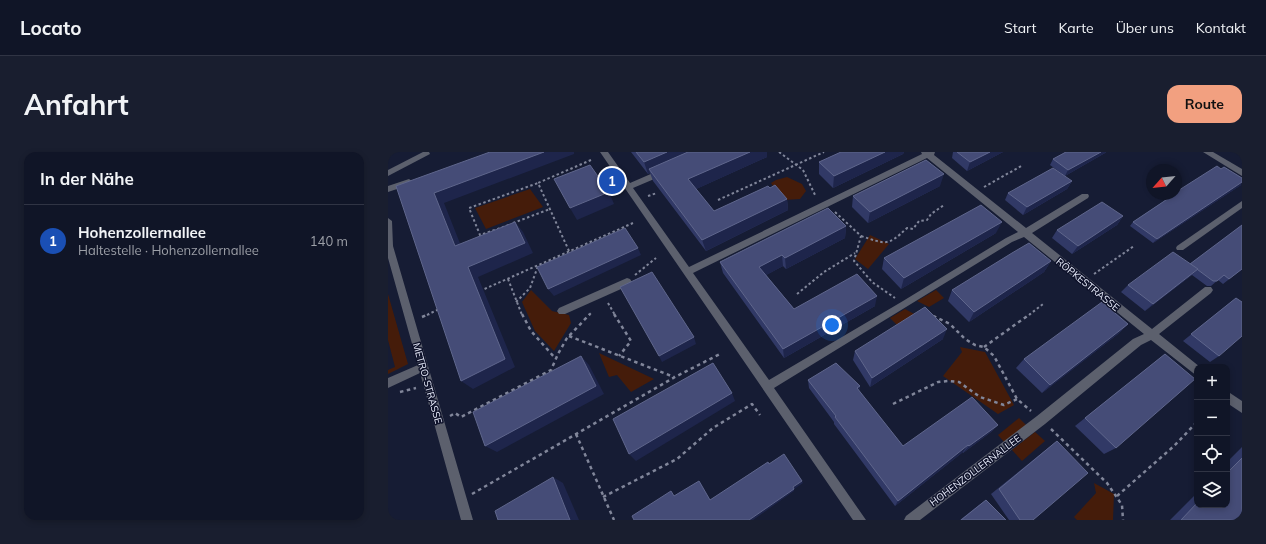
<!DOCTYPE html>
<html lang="de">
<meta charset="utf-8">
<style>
body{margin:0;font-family:Mulish,sans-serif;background:#191e2f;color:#f1f3f6}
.controls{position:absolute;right:12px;bottom:12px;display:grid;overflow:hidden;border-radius:8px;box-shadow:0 2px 6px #0003}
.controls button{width:36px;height:36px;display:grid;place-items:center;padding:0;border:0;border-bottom:1px solid #303444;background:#101527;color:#f1f3f6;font:20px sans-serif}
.compass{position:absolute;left:758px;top:12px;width:36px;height:36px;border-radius:50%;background:#101527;box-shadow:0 2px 6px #0003;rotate:243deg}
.you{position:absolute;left:444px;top:173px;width:14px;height:14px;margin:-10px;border:3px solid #fff;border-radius:50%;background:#1a73e8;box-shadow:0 0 0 6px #1a73e833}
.badge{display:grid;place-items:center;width:26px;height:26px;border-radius:50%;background:#f2a080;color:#fff;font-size:13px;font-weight:700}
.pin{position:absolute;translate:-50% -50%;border:2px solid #fff;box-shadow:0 1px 4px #0006}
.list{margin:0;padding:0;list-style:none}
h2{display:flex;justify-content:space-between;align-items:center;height:52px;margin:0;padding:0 16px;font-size:17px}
h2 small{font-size:13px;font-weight:400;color:#9c9fa7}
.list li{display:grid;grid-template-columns:26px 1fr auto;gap:12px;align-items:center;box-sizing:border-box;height:72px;padding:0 16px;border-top:1px solid #303444}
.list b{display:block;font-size:15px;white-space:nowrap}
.list p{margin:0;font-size:13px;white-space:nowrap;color:#9c9fa7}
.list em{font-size:13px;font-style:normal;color:#9c9fa7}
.icon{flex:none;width:22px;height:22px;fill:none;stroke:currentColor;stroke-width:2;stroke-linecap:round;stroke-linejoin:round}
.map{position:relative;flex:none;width:854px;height:368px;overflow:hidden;border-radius:12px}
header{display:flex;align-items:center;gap:24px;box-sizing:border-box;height:56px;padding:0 20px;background:#101527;border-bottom:1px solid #303444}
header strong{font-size:19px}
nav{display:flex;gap:22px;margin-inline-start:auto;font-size:14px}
.intro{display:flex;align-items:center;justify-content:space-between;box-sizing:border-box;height:96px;padding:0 24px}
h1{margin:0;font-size:28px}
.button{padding:10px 18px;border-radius:12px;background:#f2a080;color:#111;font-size:14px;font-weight:700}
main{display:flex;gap:24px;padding:0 24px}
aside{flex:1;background:#101527;border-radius:12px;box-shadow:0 2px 6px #0003}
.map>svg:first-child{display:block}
.green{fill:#451c0a}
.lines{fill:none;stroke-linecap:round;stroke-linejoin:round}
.path-far1{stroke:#81869a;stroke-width:2;stroke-dasharray:2.5 2.5;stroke-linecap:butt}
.path{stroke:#81869a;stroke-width:2.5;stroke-dasharray:3.5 3.5;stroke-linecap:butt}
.minor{fill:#5c606d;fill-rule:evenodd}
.wall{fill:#313966}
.shaded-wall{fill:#1e254b}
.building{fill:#454c77;stroke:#5f668c}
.labels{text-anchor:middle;stroke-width:3;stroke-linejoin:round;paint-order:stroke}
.street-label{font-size:10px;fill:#eaeefd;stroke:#0e122a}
</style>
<header>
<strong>Locato</strong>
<nav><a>Start</a><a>Karte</a><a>Über uns</a><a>Kontakt</a></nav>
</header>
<div class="intro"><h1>Anfahrt</h1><a class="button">Route</a></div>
<main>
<aside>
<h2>In der Nähe<small></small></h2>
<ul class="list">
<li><span class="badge" style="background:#1a4fb4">1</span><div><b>Hohenzollernallee</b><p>Haltestelle · Hohenzollernallee</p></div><em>140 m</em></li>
</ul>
</aside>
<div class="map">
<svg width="854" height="368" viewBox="0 0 854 368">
<rect width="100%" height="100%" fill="#161c34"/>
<g class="green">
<path d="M399,25L414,32L418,39L412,47L396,48L391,44L383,31L388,28Z"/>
<path d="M142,37L155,55L98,77L87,56Z"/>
<path d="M482,83L501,92L480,117L467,107Z"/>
<path d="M143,138L164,159L181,163L183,171L166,199L147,179L134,150Z"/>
<path d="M548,138L556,146L541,155L529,149Z"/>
<path d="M0,142L20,212L0,222V218L7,215L0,188Z"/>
<path d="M517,157L528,163L510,174L502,166Z"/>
<path d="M572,195L597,200L626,253L610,262L555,224L574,200Z"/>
<path d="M211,201L266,227L243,240L229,223L221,225Z"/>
<path d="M631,266L638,273L616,290L610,283Z"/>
<path d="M647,280L657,289L634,309L624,298Z"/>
<path d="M706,331L726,342L725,368H689L686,365L708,341Z"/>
</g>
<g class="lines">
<g class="path-far1">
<path d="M391,0L415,18L428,45"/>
<path d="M596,35L635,13"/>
<path d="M260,44L269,41"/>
<path d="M330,48L436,0"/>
<path d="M447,60L473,84L466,109L484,130L507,146"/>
<path d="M125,71L162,57"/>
<path d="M121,73L92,83L81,56L150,31"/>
<path d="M473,84C498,92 499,95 519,76L525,77L531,69L539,68L543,62L556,53"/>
<path d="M181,99L150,31L203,8"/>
<path d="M706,122L746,94"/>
<path d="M247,123L268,106"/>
<path d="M120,127L134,163"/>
<path d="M92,139L245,71"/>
<path d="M409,142L436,120L467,101"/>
<path d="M128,150L142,136L150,114"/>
<path d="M220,151L227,163"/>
<path d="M39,163L51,157"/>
<path d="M201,163L204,160"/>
<path d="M641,163L655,152"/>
</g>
<g class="path">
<path d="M134,162L143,179L167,206"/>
<path d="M226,162L243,189L231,204"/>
<path d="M545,164L562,172L577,187L587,193L596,195L606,204L629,247L643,259"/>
<path d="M34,165L41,162"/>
<path d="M181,184L286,225"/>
<path d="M596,195L642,162"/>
<path d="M12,240L28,236"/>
<path d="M505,252L550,230L560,229L571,230L592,245L616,253L629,247"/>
<path d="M62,264L67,261L73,265L163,218L170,202L179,186L202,162"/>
<path d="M663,277L719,331L734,353L735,368"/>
<path d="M188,282L226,368"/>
<path d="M84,342L287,225L332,202"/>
<path d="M729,344L786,294L809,270"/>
<path d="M215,345L289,307L325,276L364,252L372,263"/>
</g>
<g class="minor">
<path d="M35,0H41L42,2L0,24V18Z"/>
<path d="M212,0H220L242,31L272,18H278V22L245,36L301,115L534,2L533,0H547L546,3L638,76L694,42H700L701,44L700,46L644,81L764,177L817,135H823L825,138L823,141L771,182L812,215H809V224L763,188L753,193L657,272L532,368H516L518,364L649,264L745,187L756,182L636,85L624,90L386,236L478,368H465ZM539,6L630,80L618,86L515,149L381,228L305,121Z"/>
<path d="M815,0H825L854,17V24Z"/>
<path d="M21,27L25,30L24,32L0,40V34Z"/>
<path d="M854,49V56L795,98H789L788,96L789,94Z"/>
<path d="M0,66L4,69L5,94L85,368H73L32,221L0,236V226L30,213L0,106Z"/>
<path d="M239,126L242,127L244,130L242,133L177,162H171L169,159L171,156Z"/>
<path d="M839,239L854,249V261L839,251Z"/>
</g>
</g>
<g class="wall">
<path d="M243,0H379V5L308,37L326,59L382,36L399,47L400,58L318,99L265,29L262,21L260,22Z"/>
<path d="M453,0H516L515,2L445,36L431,22V10Z"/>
<path d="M565,0H615L579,19L564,6Z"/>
<path d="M676,0H718L717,1L677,24L662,13L665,7L677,1Z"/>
<path d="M684,29L679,37L635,63L617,48L620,41Z"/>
<path d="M853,33L765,91L742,74L745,70L776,49L779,45Z"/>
<path d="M552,34L480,71L464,55L465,44Z"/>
<path d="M735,64L729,73L684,102L664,86L669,78Z"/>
<path d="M458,74L457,86L398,117L395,114L378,123L406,157L487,154L396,206L335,121L332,110Z"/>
<path d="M608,81L513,137L494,117L496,106Z"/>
<path d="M663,109L656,120L581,170L560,149L564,138Z"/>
<path d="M802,112L854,117L835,132L830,128L823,134H819L804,123L757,159L733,140L740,133Z"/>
<path d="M848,146L831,204L822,210L795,189Z"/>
<path d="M740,172L730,182L654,241L628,216L636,207Z"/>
<path d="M555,187L482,235L465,208L467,199Z"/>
<path d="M777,202L728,296L716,302L687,274Z"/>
<path d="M420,228L472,234L471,239L515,294L610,273L603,280L575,301V300L507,354L446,272V270L421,236Z"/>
<path d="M669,289L645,368H621L603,342L660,296Z"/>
<path d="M854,295V368H782L809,341V353H839V310Z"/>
<path d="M598,348L618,368H572L591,353Z"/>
</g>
<g class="shaded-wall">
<path d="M156,0H186V2L56,51L77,104L67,94L46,41Z"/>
<path d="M279,0H312L261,17L262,21L260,22L256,10Z"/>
<path d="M362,0H379V5L304,39L300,27Z"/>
<path d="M497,0H516L515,2L445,36L446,24Z"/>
<path d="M602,0H615L579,19L582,10Z"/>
<path d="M713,0H718L717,1L677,24L680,18Z"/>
<path d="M556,22L552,34L480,71L482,60Z"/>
<path d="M684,29L679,37L635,63L639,55Z"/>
<path d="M854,30L853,33L765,91L769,87Z"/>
<path d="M221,40L226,52L189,68L182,56Z"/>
<path d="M399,47L400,58L318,99L314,88Z"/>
<path d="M735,64L729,73L684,102L690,94Z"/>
<path d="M127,70L135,80L145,101L90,125L127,215L85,237L73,229L80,115Z"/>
<path d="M614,70L608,81L513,137L516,126Z"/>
<path d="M458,74L457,86L398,117L397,106Z"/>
<path d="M250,96L253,103L166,144L160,137Z"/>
<path d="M394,103L395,114L373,126L371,115Z"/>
<path d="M663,109L656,120L581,170L586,160Z"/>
<path d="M810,117L801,125L757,159L765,152Z"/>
<path d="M489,144L487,154L396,206L395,197Z"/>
<path d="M740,172L730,182L654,241L662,233Z"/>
<path d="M559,177L555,187L482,235L484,226Z"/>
<path d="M306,185L308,192L274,210L271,204Z"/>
<path d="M193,204L201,213L216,242L109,300L97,294Z"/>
<path d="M472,234L470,242L469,236Z"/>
<path d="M344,241L347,249L248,309L241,302Z"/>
<path d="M610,273L603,280L575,301L581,294Z"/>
<path d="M580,293L575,300L507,354L510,349Z"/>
<path d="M165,325L175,331L191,368H182Z"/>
<path d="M311,329L313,331L324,351L322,348Z"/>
<path d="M414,329L415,331L406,337V339L365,368H361Z"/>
</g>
<g class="building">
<path d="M102,0H156L46,41L67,94L127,70L137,91L80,115L117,207L73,229L8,34Z"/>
<path d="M248,0H279L256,10Z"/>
<path d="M300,0H362L300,27L326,59L380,34L382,36L387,33L399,47L314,88L261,17Z"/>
<path d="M453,0H497L446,24L431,10Z"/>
<path d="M569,0H602L582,10Z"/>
<path d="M678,0H713L680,18L665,7Z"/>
<path d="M538,8L556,22L482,60L465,44Z"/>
<path d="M202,13L221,40L182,56L166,27Z"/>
<path d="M829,14L833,17L836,15L854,26V30L769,87L745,70L781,46L779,45L784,42H788V40Z"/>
<path d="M665,16L684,29L639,55L620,41Z"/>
<path d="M714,50L735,64L690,94L669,78Z"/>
<path d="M593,53L614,70L516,126L496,106Z"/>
<path d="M440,56L458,74L397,106L394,103L371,115L406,157L469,122L489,144L395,197L332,110Z"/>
<path d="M854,73V117L841,127L836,123L829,129H825L802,112Z"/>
<path d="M237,76L250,96L160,137L149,115Z"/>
<path d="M641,91L663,109L586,160L564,138L624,101Z"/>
<path d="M785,100L810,117L765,152L740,133Z"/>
<path d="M264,120L306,185L271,204L232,135Z"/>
<path d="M848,146L854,150V184L831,204L803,182Z"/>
<path d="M714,150L740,172L662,233L636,207Z"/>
<path d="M537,155L559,177L484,226L467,199Z"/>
<path d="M777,202L807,227L728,296L697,266Z"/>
<path d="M193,204L208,234L97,294L85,260Z"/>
<path d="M325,211L344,241L241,302L225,267Z"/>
<path d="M448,211L472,234L469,236L515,294L584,245L610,273L581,294L580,293L510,349L447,265L448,264L420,228Z"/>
<path d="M669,289L700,321L645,368H632L611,337Z"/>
<path d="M396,302L414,329L405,335L406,337L361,368H246L244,364L283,339L286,344L311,329L322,348L380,310L381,312Z"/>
<path d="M854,306V368H793L809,351V353H839V321Z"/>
<path d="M165,325L182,368H110L107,359Z"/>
<path d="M598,348L618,368H573Z"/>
</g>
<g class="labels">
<g class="street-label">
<text transform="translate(700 132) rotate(39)" y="4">RÖPKESTRASSE</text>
<text transform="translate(40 231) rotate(74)" y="4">METRO-STRASSE</text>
<text transform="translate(587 318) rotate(-37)" y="4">HOHENZOLLERNALLEE</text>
</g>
</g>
</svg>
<div class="controls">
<button>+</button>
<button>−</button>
<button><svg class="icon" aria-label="locate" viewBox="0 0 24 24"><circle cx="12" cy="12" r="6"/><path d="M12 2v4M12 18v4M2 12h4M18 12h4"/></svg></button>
<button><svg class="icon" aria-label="layers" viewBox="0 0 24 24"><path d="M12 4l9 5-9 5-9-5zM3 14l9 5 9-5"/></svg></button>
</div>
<svg class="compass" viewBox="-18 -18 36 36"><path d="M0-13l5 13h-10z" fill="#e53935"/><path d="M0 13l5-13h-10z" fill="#9c9fa7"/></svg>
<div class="you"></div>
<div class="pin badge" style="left:224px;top:29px;background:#1a4fb4">1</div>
</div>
</main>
